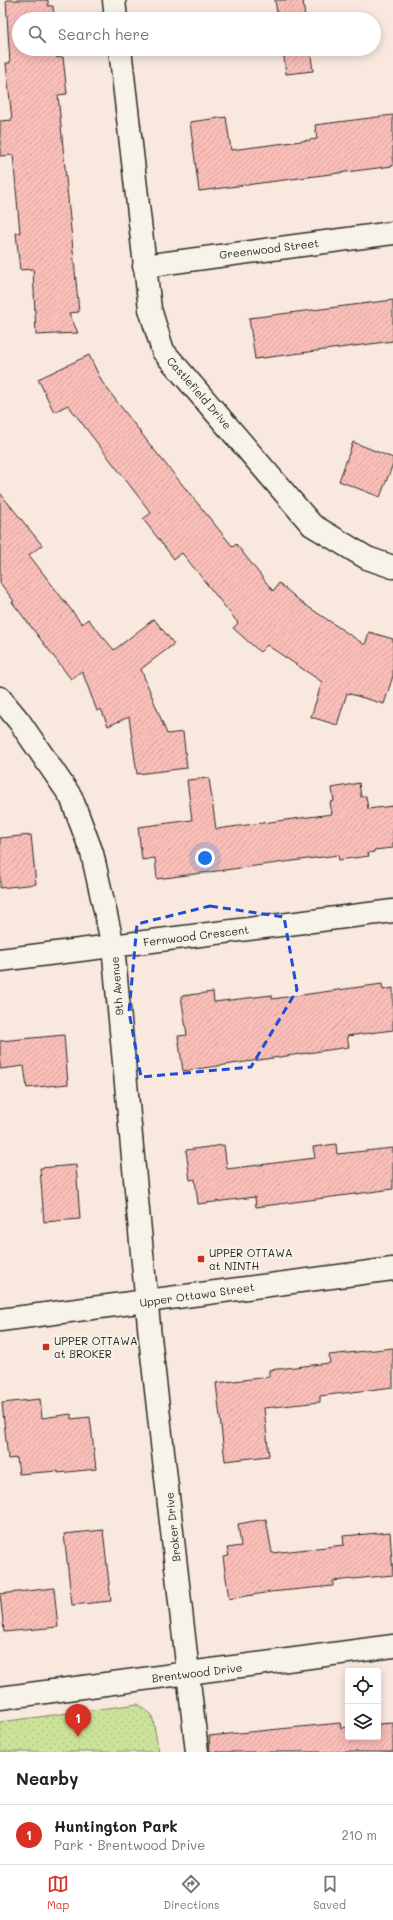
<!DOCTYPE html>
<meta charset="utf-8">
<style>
body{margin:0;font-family:Mali,sans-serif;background:#f6f6f6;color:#222}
.controls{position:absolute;right:12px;bottom:12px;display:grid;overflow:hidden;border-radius:4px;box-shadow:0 2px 10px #0003}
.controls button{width:36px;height:36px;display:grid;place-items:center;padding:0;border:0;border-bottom:1px solid #e0e0e0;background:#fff;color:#222;font:20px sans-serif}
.you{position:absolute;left:205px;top:858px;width:14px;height:14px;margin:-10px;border:3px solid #fff;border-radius:50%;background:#1a73e8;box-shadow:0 0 0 6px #1a73e833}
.badge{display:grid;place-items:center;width:26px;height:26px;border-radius:50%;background:#d93025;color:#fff;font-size:13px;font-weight:700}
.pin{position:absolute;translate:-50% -33px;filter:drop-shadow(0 1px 2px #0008)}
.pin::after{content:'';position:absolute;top:21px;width:14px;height:12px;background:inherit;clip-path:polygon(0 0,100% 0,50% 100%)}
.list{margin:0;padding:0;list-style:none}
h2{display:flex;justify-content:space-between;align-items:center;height:52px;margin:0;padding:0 16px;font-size:17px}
h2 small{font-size:13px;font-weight:400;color:#767676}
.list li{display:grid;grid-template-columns:26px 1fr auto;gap:12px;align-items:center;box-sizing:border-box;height:60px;padding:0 16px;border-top:1px solid #e0e0e0}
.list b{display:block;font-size:15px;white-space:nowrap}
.list p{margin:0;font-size:13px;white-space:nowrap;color:#767676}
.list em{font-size:13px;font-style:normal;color:#767676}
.icon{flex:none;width:22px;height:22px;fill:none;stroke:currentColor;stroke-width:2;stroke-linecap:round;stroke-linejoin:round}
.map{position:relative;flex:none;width:393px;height:1752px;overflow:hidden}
.search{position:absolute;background:#fff;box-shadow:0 2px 10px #0003;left:12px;right:12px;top:12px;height:44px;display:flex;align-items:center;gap:10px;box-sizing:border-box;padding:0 14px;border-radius:22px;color:#767676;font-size:15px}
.sheet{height:112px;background:#fff}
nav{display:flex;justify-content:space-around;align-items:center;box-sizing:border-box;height:56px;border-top:1px solid #e0e0e0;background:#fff;font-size:11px;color:#767676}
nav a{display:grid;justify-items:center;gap:2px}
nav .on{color:#d93025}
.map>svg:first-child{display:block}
.park{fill:url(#park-dots);stroke:#7b8762}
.building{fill:url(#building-hatch);stroke:#2b2b2b}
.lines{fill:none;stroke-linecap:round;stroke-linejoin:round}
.street-casing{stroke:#2b2b2b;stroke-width:25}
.secondary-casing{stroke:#2b2b2b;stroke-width:25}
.street{stroke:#f7f3e8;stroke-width:22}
.secondary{stroke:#f7f3e8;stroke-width:22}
.marked{fill:none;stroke:#1d4ed8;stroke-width:3;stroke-dasharray:8 5;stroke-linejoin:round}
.poi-dot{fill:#c8321e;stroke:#f7f3e8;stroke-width:1.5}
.labels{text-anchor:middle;stroke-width:4;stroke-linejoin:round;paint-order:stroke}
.street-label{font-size:11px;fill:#2b2b2b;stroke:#f7f3e8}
.poi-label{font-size:11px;fill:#2b2b2b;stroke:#f7f3e8;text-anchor:start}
</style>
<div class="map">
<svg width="393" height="1752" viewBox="0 0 393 1752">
<defs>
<pattern id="park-dots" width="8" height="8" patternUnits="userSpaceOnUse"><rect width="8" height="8" fill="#cbe399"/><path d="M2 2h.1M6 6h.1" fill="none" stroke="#aec384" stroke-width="1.8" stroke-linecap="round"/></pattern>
<pattern id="building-hatch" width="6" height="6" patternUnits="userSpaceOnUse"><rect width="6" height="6" fill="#fabeb8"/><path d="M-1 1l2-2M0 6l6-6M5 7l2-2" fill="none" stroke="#d6a39e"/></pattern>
</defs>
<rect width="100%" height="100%" fill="#f8e8de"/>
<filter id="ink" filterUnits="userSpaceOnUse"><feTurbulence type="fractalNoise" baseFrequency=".025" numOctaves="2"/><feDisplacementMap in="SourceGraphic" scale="8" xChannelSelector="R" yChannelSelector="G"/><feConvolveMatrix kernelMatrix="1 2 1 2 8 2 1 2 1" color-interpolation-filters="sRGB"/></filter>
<g filter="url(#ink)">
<path class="park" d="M138,1704L152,1715L159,1752H0V1722Z"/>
<g class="building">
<path d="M6,0H48V6H53L54,19H19V49H56L57,58L63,57L67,94L58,95L79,312L69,313L78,333L36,335L33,269L20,270L16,233H20L13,155L0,156V121L12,120L6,63H10Z"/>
<path d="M275,0H303L305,19H278Z"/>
<path d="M283,49H310L313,71L286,74Z"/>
<path d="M393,115V166L199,191L190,122L226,117L231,150L317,139L315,125Z"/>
<path d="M393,300V341L255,359L249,318Z"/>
<path d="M89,355L102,382L151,446L233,547L236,544L273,591L279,583L301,602L365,645L369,632L393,639V676L384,704L347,693L337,725L311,717L322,682L267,645L260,652L233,628L238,623L182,553L174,559L143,519L151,513L68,405L54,412L38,379Z"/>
<path d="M353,442L393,458V464L380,497L339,481Z"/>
<path d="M0,493L42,545L29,555L82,624L88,619L114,650L154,619L174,644L141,669L167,734L183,732L187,768L137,774L129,717L108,726L101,709L97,711L82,671L71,679L12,602L14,601L0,583Z"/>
<path d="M209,778L216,829L332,814L330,802L334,801L332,788L359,783L361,797L366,796L368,809L393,806V848L374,850V852L368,853L369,856L339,860L338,855L157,879L155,858L142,860L138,827L192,820L187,780Z"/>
<path d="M31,835L36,884L0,888V838Z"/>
<path d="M382,984L383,990L393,988V1030L347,1036L349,1047L183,1071L178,1036L187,1035L181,996L213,992L214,1002L272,995V999Z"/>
<path d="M64,1035L68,1084L27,1088L24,1066L0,1069V1041Z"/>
<path d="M336,1144L337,1154L393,1148V1189L256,1207L255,1197L198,1204L195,1179L190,1180L186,1150L224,1145L227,1169L315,1158L313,1147Z"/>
<path d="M76,1165L80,1219L44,1222L40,1168Z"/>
<path d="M393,1348V1387L320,1396V1402L264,1408L269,1456L225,1461L216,1383L269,1377V1370L330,1363L329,1355Z"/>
<path d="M40,1399L42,1418L71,1414V1419L90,1417L96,1469L58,1473V1471L19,1474L17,1458L8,1459L2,1403Z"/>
<path d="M266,1519L272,1553L344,1545L343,1536L390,1532L393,1575L333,1581V1586L270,1592L229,1599L223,1557L229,1556L227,1548L241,1546L238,1524Z"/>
<path d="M103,1530L111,1601L72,1605L64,1534Z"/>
<path d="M54,1588L58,1627L4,1632L0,1594Z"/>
<path d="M340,1723L341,1728L348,1727V1737H378V1724L393,1723V1752H210L209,1736Z"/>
</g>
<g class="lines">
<g class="street-casing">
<g id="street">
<path d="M114,0L116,19"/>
<path d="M120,49L150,309L163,351L312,525L367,558L393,567"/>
<path d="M144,266L393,233"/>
<path d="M0,698L19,721L71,797L92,853L113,946L150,1337L197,1752"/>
<path d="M0,960L393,911"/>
<path d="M0,1698L393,1646"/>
</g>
</g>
<g class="secondary-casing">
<path id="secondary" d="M0,1320L393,1269"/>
</g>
<use href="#street" class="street"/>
<use href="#secondary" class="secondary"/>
</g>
</g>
<path class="marked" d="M210,906L284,917L297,990L251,1067L141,1077L129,1012L137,924Z"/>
<g class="poi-dot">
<rect x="197" y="1255" width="8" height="8" rx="2"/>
<rect x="42" y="1343" width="8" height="8" rx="2"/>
</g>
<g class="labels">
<g class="street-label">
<text transform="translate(269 249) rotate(-7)" y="4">Greenwood Street</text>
<text transform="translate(199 393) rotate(49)" y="4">Castlefield Drive</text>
<text transform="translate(196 936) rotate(-7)" y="4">Fernwood Crescent</text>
<text transform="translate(117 986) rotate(-95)" y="4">9th Avenue</text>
<text transform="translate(197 1295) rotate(-8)" y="4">Upper Ottawa Street</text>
<text transform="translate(173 1527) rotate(-96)" y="4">Broker Drive</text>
<text transform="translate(197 1673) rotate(-7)" y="4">Brentwood Drive</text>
</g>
<g class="poi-label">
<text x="209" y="1257">UPPER OTTAWA<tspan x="209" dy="13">at NINTH</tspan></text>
<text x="54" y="1345">UPPER OTTAWA<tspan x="54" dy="13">at BROKER</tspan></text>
</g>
</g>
</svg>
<div class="controls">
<button><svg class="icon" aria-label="locate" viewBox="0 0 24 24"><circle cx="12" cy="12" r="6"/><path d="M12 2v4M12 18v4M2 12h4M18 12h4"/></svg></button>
<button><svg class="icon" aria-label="layers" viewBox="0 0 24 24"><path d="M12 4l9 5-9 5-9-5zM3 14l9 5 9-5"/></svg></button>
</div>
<div class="you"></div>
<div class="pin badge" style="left:78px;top:1737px">1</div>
<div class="search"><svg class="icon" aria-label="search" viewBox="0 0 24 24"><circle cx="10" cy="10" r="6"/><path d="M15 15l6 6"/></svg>Search here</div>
</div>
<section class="sheet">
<h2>Nearby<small></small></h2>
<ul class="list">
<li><span class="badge">1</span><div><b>Huntington Park</b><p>Park · Brentwood Drive</p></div><em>210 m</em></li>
</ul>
</section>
<nav>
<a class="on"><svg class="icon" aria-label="map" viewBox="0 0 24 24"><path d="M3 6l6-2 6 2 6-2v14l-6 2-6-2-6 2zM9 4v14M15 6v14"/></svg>Map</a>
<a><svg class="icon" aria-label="directions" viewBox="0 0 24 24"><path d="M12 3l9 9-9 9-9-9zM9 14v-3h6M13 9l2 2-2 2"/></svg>Directions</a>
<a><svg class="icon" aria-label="saved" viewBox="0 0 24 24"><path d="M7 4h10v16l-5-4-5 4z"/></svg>Saved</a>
</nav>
